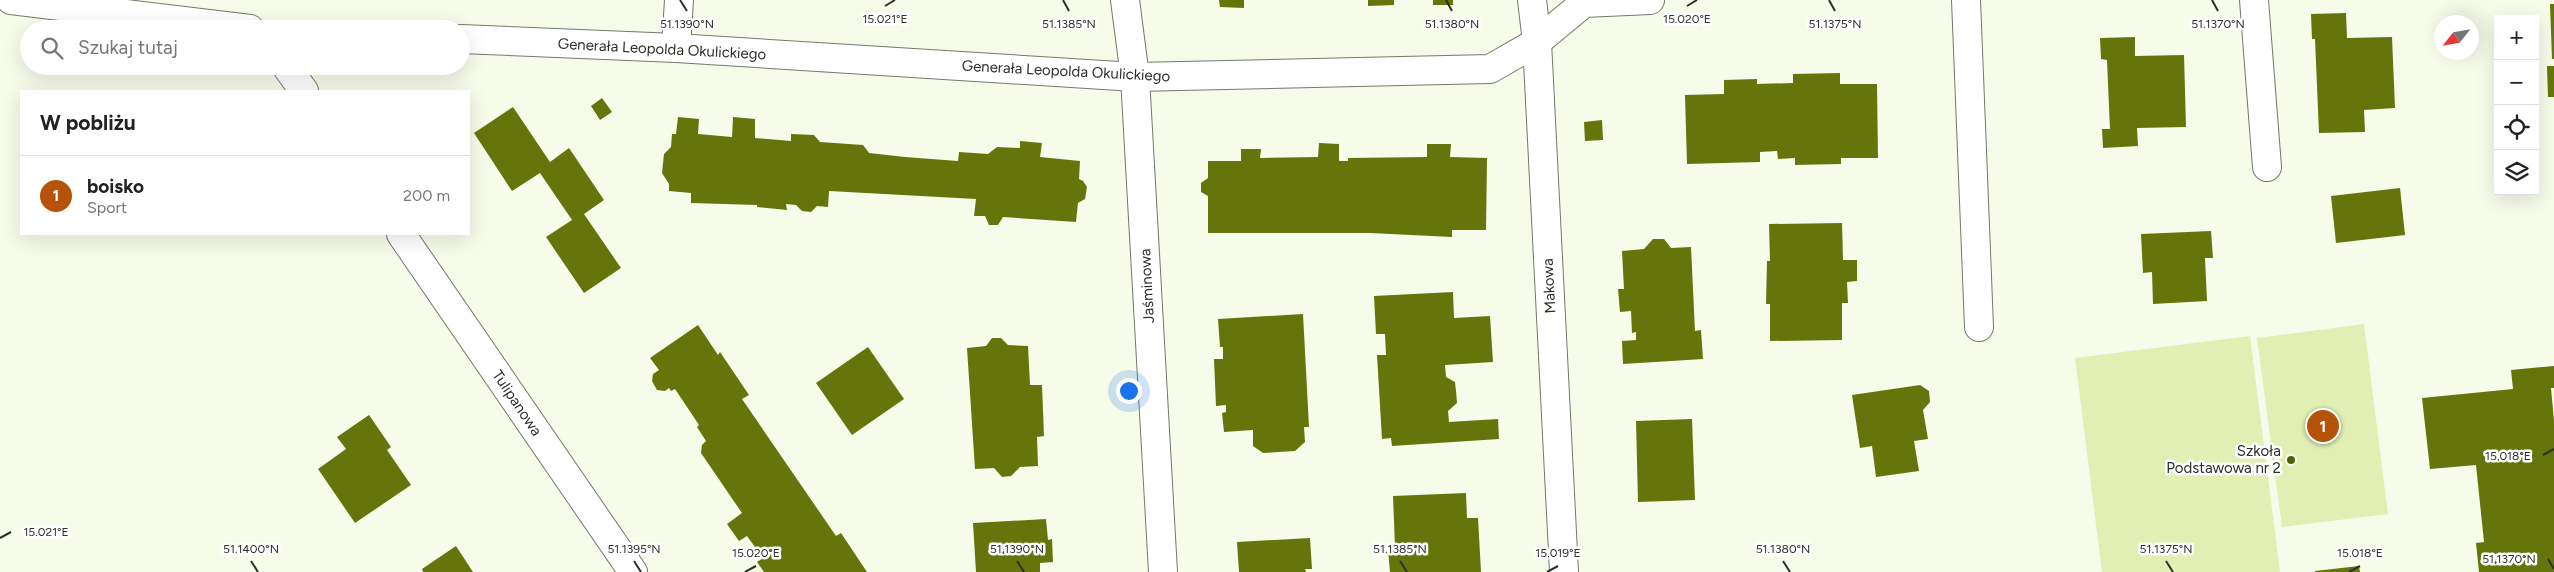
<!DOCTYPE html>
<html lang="pl">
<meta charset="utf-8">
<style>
body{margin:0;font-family:Figtree,sans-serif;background:#f2f2f2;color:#222}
.controls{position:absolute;right:15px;top:15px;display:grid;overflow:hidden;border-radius:0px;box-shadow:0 5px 20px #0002}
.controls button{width:45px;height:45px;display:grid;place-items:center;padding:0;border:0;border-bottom:1px solid #e0e0e0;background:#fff;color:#222;font:25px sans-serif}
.compass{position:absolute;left:2434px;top:15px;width:45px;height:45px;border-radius:50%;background:#fff;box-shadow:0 5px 20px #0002;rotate:239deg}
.you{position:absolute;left:1128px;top:390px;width:18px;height:18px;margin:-12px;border:4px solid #fff;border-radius:50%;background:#1a73e8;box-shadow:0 0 0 8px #1a73e833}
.badge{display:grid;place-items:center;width:32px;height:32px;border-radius:50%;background:#b45309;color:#fff;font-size:16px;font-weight:700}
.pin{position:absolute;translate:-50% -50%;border:2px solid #fff;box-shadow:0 1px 5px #0006}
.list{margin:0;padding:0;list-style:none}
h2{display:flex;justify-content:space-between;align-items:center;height:65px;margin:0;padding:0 20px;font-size:21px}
h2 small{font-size:16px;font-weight:400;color:#767676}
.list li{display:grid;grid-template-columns:32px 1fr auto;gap:15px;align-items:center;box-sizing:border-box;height:80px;padding:0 20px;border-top:1px solid #e0e0e0}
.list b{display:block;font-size:19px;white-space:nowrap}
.list p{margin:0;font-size:16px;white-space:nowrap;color:#767676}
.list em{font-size:16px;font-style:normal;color:#767676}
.icon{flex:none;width:28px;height:28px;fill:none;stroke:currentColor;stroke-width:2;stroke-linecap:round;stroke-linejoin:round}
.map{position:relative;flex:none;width:2554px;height:572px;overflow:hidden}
.search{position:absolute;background:#fff;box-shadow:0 5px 20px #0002;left:20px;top:20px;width:450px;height:55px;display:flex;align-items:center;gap:12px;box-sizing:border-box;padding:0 18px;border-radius:28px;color:#767676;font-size:19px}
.panel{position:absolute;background:#fff;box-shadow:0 5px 20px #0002;left:20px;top:90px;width:450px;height:145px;border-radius:0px}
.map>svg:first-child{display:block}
.green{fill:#e1efb4}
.building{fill:#66750b}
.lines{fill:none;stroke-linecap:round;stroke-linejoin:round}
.minor-casing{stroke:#757969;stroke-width:30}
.minor{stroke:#fff;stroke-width:28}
.ticks{fill:none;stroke:#2d2f29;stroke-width:2}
.poi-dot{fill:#536001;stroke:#fff;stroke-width:2}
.labels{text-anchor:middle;stroke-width:5;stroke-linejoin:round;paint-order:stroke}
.street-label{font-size:15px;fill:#2d2f29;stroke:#fff}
.poi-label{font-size:15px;fill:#2d2f29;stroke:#fff;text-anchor:end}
.ticks-label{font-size:12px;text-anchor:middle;fill:#2d2f29;stroke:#fff;stroke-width:5;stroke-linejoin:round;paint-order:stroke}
</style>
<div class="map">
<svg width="2554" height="572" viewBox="0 0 2554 572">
<rect width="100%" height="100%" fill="#f7fbea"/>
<g class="green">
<path d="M2364,324L2388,514L2282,527L2257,338Z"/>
<path d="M2250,336L2280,572H2102L2075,358Z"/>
</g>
<g class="building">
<path d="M1219,0H1244V8L1220,7Z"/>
<path d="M1368,0H1394V5L1368,6Z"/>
<rect x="1433" y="0" width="20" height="5"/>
<path d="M2550,4H2554V59H2552Z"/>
<path d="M2346,13L2347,38L2392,37L2395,108L2364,110L2365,132L2319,133L2315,39H2312L2311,14Z"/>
<path d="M2135,37V56L2184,55L2186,127L2137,128L2138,146L2103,148L2102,129H2110L2107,60L2101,59L2100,38Z"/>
<path d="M2547,66H2554V97H2548Z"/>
<path d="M1840,73V84H1877L1878,158H1841V164L1795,165V158L1778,159L1777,151L1760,152V162L1687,164L1685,95L1724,94V80L1757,79V84L1793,83V74Z"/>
<path d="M602,98L612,112L600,120L591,106Z"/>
<path d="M513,107L550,162L569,148L604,200L584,214L621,268L584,293L546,237L572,220L540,173L512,191L474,133Z"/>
<path d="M678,117L699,119L698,134L732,137L733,117L755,119V138L791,141V134L814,135L820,142L863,145L869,153L905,157L958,161L959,152L988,154L997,147L1020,148V141L1042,143L1040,157L1080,161L1079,179L1083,181L1087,187L1085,199L1078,203L1076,222L1003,217L998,225H989L985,216H974L976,199L829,191L828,207L817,206L811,212L802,211L796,205L786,204L787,210L757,207V205L691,203V193L669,191V184L662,173L664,154L671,147L672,134H676Z"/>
<path d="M1602,120L1603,140L1585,141L1584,122Z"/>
<path d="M1319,143L1339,144V161H1348V158L1427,157V144H1451L1450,157L1487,158L1486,230H1452V237L1370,233H1208V196L1201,192V183L1208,178V161H1241V149H1261L1260,158L1318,157Z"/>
<path d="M2400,188L2405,235L2336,243L2331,196Z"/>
<path d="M1842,223L1843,260H1857V281L1847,282L1848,303H1842V340L1770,341V304H1766L1767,261H1770L1769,224Z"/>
<path d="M2211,231L2213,258H2205L2207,301L2153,304L2152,272L2143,273L2141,234Z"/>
<path d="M1653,239H1664L1671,248L1691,247L1695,331L1701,330L1703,359L1623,364L1622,341L1636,340V332L1632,333L1631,311L1620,312L1618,289H1624L1622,251L1644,249Z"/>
<path d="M1453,292L1454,318L1490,316L1493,362L1445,365L1446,377L1455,382L1456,391L1457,403L1448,411L1449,422L1498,419L1499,439L1392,446L1391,438L1382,439L1377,355H1386L1385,334H1376L1374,296Z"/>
<path d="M1303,314L1309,427H1304L1305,442L1295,451L1263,453L1253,446V430L1224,432L1222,413L1226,412V405L1216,406L1214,359H1223V347H1220L1218,319Z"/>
<path d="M698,325L718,355L720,352L749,395L742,399L836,536L841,533L867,572H764L757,562L763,558L747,536L739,541L727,524L742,513L701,453L702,445L706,441L697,427L699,425L675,389L671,391L669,388L665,391L657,390L652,381L653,374L659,370L650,358Z"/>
<path d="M992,338H1001L1008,345L1028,346L1030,385H1042L1044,436L1037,437L1038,466L1020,467L1011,476L1002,477L994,468L975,469L967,348L986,346Z"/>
<path d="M868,347L904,399L852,435L816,383Z"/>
<path d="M2554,366V388H2551L2554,421V572H2479L2476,543L2484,542L2476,465L2430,469L2422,398L2513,389L2511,370Z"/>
<path d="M1920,385L1929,391L1930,402L1923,410L1928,439L1914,441L1919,471L1876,477L1872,446L1860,448L1852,395Z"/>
<path d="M369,415L391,447L387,450L411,485L355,523L318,469L346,449L337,437Z"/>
<path d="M1692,419L1695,500L1638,502L1636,421Z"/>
<path d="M1466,493L1467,518H1478L1481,572H1390L1388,549L1395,547L1393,496Z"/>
<path d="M1046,519L1048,540L1052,539L1053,562L1040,563V572H976L973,523Z"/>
<path d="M1310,538L1312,569H1305L1306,572H1239L1237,542Z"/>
<path d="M456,546L473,572H423L422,569Z"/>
<path d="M2359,566L2360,572H2315V571Z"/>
</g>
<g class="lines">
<g class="minor-casing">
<g id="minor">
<path d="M11,0L250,29"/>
<path d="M1125,0L1135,77L1163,572"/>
<path d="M1532,0L1537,42L1564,572"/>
<path d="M1966,0L1979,327"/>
<path d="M2254,0L2267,167"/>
<path d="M461,39L676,48L1135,77L1490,69L1537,42L1584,3L1650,0"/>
<path d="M676,48L679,0"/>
<path d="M286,66L304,91"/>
<path d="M401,234L633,572"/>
</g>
</g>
<use href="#minor" class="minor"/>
</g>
<path class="ticks" d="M680,0L687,11M1063,0L1069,11M1446,0L1452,11M1829,0L1835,11M2212,0L2218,11M885,6L895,0M1687,6L1697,0M2543,455L2554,449M0,538L11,532M2548,559L2554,569M251,561L258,572M634,561L641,572M1017,561L1024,572M1400,561L1407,572M1783,561L1790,572M2166,561L2173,572M745,572L756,566M1547,572L1558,566M2349,572L2360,566"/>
<circle class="poi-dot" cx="2291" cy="460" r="5"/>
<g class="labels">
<g class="street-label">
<text transform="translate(662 49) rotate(3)" y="5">Generała Leopolda Okulickiego</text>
<text transform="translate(1066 71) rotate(3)" y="5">Generała Leopolda Okulickiego</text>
<text transform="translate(1147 286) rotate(-93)" y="5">Jaśminowa</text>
<text transform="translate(1549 286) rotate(-93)" y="5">Makowa</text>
<text transform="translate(517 403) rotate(56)" y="5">Tulipanowa</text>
</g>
<g class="poi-label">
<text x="2281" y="456">Szkoła<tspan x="2281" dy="17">Podstawowa nr 2</tspan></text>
</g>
</g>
<g class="ticks-label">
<text x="885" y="23">15.021°E</text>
<text x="1687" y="23">15.020°E</text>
<text x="687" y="28">51.1390°N</text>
<text x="1069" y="28">51.1385°N</text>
<text x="1452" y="28">51.1380°N</text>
<text x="1835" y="28">51.1375°N</text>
<text x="2218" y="28">51.1370°N</text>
<text x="2508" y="460">15.018°E</text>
<text x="46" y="536">15.021°E</text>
<text x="251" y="553">51.1400°N</text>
<text x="634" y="553">51.1395°N</text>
<text x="1017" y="553">51.1390°N</text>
<text x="1400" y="553">51.1385°N</text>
<text x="1783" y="553">51.1380°N</text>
<text x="2166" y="553">51.1375°N</text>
<text x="756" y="557">15.020°E</text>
<text x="1558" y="557">15.019°E</text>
<text x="2360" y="557">15.018°E</text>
<text x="2509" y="563">51.1370°N</text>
</g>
</svg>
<div class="controls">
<button>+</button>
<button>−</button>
<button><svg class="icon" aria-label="locate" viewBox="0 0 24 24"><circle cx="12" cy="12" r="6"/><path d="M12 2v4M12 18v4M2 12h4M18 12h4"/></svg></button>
<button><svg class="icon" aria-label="layers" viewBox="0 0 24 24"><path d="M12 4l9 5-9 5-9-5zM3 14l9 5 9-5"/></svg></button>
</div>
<svg class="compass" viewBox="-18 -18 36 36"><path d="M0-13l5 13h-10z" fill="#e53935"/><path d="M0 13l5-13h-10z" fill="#767676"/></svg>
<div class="you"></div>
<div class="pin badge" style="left:2323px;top:426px">1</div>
<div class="search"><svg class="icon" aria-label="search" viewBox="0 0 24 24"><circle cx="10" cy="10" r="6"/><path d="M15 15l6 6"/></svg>Szukaj tutaj</div>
<section class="panel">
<h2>W pobliżu<small></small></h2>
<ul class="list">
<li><span class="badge">1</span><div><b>boisko</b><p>Sport</p></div><em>200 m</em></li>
</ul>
</section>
</div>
